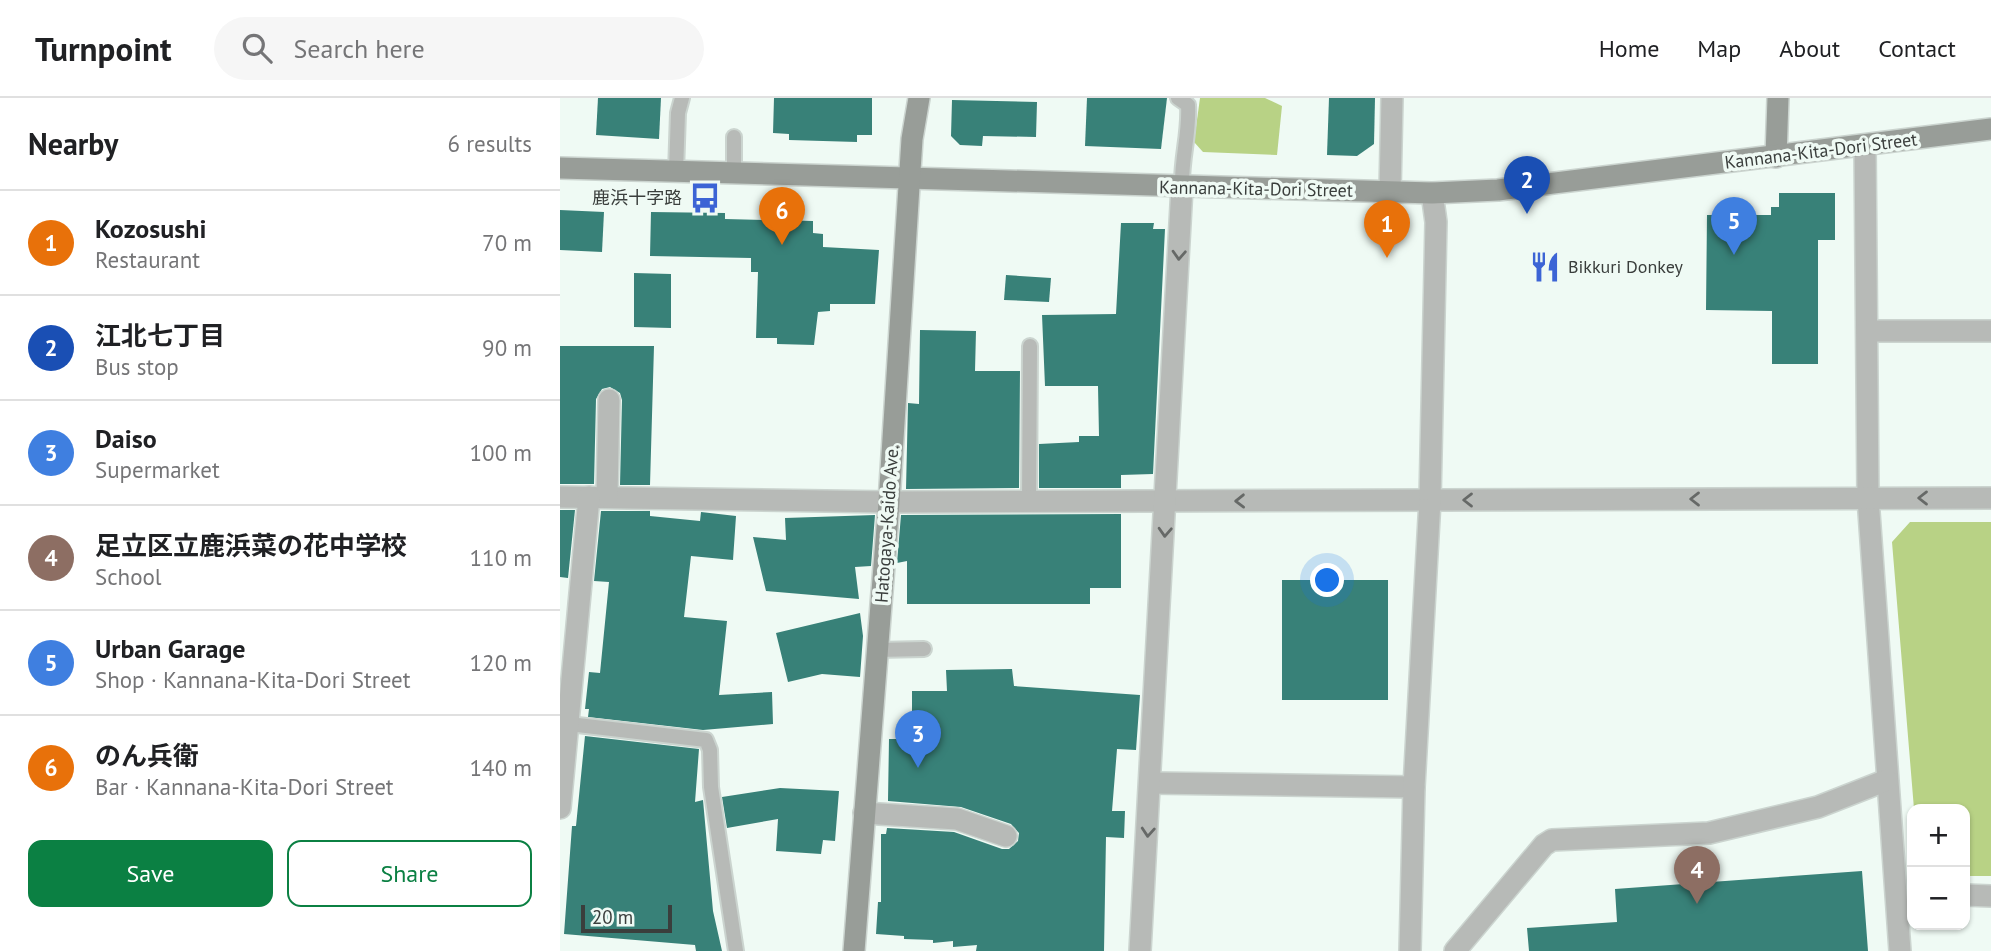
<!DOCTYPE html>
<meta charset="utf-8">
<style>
body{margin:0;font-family:"PT Sans","Noto Sans JP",sans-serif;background:#f6f6f6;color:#202124}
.controls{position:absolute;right:21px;bottom:21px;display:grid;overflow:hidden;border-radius:14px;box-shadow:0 2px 5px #0004}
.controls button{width:63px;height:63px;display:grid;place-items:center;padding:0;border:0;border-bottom:2px solid #e0e0e0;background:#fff;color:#202124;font:35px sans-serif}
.scale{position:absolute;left:21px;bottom:18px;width:91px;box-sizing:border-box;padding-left:7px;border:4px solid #3a3e3c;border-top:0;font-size:19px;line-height:24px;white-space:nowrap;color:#3a3e3c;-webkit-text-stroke:5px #effaf4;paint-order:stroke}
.you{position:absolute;left:768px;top:483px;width:24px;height:24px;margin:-18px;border:5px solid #fff;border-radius:50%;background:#1a73e8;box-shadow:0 0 0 10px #1a73e833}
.badge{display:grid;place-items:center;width:46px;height:46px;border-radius:50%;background:#0b8043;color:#fff;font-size:23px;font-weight:700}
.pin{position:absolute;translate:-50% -58px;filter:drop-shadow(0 2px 4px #0008)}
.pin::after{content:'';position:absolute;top:37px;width:24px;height:21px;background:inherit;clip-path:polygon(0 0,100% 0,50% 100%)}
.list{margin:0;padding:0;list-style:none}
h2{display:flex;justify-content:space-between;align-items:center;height:91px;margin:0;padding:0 28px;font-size:30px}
h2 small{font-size:23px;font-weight:400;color:#757577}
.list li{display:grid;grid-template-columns:46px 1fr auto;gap:21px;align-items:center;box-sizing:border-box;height:105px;padding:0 28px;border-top:2px solid #e0e0e0}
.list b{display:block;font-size:26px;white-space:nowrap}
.list p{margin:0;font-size:23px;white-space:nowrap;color:#757577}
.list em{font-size:23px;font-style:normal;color:#757577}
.actions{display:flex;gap:14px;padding:21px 28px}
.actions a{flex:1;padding:16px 0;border:2px solid #0b8043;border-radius:14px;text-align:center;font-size:24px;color:#0b8043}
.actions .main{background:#0b8043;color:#fff}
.icon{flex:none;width:38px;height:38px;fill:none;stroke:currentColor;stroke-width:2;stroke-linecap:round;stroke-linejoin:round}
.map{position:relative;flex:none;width:1431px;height:853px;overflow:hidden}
header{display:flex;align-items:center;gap:42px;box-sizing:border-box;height:98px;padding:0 35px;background:#fff;border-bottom:2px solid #e0e0e0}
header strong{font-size:33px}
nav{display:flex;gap:38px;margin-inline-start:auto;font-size:24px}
.search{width:490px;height:63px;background:#f6f6f6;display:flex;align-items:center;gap:18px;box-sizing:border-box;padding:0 24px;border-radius:38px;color:#757577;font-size:26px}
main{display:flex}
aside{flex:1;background:#fff}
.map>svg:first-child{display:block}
.green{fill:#b8d285}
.building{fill:#388178}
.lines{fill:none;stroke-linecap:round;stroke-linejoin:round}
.lane-casing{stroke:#cbd4cf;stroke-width:18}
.street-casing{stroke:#cbd4cf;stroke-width:24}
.secondary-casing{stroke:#cbd4cf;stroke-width:24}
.lane{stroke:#b7bab7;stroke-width:14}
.street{stroke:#b7bab7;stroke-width:21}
.secondary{stroke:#989d98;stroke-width:21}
.oneway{stroke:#666967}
.labels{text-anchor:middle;stroke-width:7;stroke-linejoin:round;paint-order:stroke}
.street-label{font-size:18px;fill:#3a3e3c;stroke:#effaf4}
.poi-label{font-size:18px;fill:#3a3e3c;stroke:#effaf4;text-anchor:end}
</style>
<header>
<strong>Turnpoint</strong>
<div class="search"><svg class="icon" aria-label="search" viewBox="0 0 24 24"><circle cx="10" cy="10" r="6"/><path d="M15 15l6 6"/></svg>Search here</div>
<nav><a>Home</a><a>Map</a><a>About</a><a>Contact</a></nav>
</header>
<main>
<aside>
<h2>Nearby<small>6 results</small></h2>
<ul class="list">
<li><span class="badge" style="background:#e8710a">1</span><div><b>Kozosushi</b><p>Restaurant</p></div><em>70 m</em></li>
<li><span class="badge" style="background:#1a4fb4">2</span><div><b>江北七丁目</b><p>Bus stop</p></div><em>90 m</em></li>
<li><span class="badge" style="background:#3f7fe0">3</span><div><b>Daiso</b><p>Supermarket</p></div><em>100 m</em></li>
<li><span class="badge" style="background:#8d6e63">4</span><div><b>足立区立鹿浜菜の花中学校</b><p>School</p></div><em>110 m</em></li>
<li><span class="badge" style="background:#3f7fe0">5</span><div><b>Urban Garage</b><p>Shop · Kannana-Kita-Dori Street</p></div><em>120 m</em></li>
<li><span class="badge" style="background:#e8710a">6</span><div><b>のん兵衛</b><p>Bar · Kannana-Kita-Dori Street</p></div><em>140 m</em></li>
</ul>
<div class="actions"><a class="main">Save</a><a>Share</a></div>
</aside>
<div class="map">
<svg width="1431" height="853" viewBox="0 0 1431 853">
<rect width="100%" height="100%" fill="#effaf4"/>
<g class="green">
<path d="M640,0H705L722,8L717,57L643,54L634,44Z"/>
<path d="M1350,424H1431V778H1405V711H1354L1332,444Z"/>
</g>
<g class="building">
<path d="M38,0H101L99,41L36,37Z"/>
<path d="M214,0H312V37H297V44L229,42V36L213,35Z"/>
<path d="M527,0H607L601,51L525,48Z"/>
<path d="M769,0H815L814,46L797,58L767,57Z"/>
<path d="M392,2L477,4L476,39L423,38L422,48L400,47L391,38Z"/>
<path d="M1219,95H1275V142H1258V266H1212V213L1146,212L1147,117H1211V109H1219Z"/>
<path d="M0,112L44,114L42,154L0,152Z"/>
<path d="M91,114L165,115V121L253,123V135L263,136V149L319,152L315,206H270V213L258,214L254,247L217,246V240H196L198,174H191V160L90,158Z"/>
<path d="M561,125H594L593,131H605L593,376L561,377V390H479V346L519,344V338H539L538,288H485L482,217L556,216Z"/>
<path d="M74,175L111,176V230L74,229Z"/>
<path d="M446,177L491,180L489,204L444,202Z"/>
<path d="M360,232L416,233L415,273H460L459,390L346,391L348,305L359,306Z"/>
<path d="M0,248H94L90,387H60L62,302L60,295L50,289L42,291L36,301L34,386H0Z"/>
<path d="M0,412H15L8,480L0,479Z"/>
<path d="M41,413H90V418L140,423L141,414L176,418L173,462L131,458L124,519L167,523L159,597L212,594L213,626L143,632L28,619L29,611H25L29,574L40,575L49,484L34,483Z"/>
<path d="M561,416V490H530V506H347V463L337,465L341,417Z"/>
<path d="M315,417L311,468L295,469L299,501L206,493L193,439L226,442L225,420Z"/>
<rect x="722" y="482" width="106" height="120"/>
<path d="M300,515L303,538L300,579L262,576L228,584L216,535Z"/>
<path d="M452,571L454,588L580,597L576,652L557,651L552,713H565L564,740L546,739L544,853H416L417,847L393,849V843L373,845V842L344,841V838L316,836L318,804H321V736H326L327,730L394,734L442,751H449L458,743L459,735L451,726L401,709L328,703L329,641H352V593H387L386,572Z"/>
<path d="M25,638L139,651L135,704L143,702L153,813L162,853H136L135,847L4,836L12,728H16Z"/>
<path d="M220,690L279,693L275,743L263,742L261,756L216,753L218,721L167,730L162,699Z"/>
<path d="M1302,773L1308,853H969L967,830L1057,824L1055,791Z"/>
</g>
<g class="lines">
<g class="lane-casing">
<g id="lane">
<path d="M618,0L628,7C630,34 621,61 622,89"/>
<path d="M116,74L118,15L122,0"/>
<path d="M174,76V39"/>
<path d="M469,404L470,248"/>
<path d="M317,552L364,551"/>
<path d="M9,626L146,642L150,652L151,689L176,853"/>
</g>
</g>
<g class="street-casing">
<g id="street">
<path d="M1305,47L1308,400L1340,853"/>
<path d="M830,94L832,0"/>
<path d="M1307,233H1431"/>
<path d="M0,399L329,404L1431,400"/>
<path d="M47,399L49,302"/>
<path d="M592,685L854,689"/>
<path d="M0,710L29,399"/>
<path d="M304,715L397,721L446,738"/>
<path d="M1405,797L1431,798"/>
<path d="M580,853L622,89"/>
<path d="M850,853L854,689L870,402L876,124L872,95"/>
<path d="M895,853L984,747L992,742L1149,735L1258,709L1327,682"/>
</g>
</g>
<g class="secondary-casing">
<g id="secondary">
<path d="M1216,59L1218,0"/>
<path d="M0,70L872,95L938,92L1431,31"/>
<path d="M294,853L329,404L352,41L359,0"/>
</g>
</g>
<use href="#lane" class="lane"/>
<use href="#street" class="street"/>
<use href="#secondary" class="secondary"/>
</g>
<defs><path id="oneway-chevron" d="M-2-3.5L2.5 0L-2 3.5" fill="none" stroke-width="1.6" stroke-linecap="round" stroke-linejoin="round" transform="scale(1.75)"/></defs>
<g class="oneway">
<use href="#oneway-chevron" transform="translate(619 157) rotate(93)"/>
<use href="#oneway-chevron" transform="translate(1363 400) rotate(-180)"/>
<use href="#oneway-chevron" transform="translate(1135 401) rotate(180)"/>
<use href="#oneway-chevron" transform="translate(908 402) rotate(180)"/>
<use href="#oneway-chevron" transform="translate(680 403) rotate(179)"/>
<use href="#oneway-chevron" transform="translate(605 434) rotate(93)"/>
<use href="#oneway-chevron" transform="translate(588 734) rotate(94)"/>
</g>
<defs>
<g id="bus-bare" transform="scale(2.415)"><path d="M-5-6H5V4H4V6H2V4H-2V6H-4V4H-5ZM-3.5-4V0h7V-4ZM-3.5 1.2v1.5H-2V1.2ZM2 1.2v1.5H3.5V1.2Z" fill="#3c64d5" stroke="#effaf4" stroke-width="2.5" paint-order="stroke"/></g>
<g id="restaurant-bare" transform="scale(2.415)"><path d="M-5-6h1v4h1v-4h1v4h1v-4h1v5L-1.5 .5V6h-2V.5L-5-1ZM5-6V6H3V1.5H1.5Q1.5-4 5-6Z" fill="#3c64d5" stroke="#effaf4" stroke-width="2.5" paint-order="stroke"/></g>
</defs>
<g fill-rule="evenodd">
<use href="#bus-bare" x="145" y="100"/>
<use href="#restaurant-bare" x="985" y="169"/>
</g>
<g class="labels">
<g class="street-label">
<text transform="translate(1261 53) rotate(-7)" y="6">Kannana-Kita-Dori Street</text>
<text transform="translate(696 91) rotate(1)" y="6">Kannana-Kita-Dori Street</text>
<text transform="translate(327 426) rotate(-86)" y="6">Hatogaya-Kaido Ave.</text>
</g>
<g class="poi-label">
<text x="122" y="106">鹿浜十字路</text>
<text x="1008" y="175" text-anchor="start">Bikkuri Donkey</text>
</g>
</g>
</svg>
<div class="controls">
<button>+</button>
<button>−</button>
</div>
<div class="scale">20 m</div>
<div class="you"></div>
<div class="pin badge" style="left:827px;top:160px;background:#e8710a">1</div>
<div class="pin badge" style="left:967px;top:116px;background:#1a4fb4">2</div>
<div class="pin badge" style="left:358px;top:670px;background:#3f7fe0">3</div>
<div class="pin badge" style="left:1137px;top:806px;background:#8d6e63">4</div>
<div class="pin badge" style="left:1174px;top:157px;background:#3f7fe0">5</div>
<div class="pin badge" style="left:222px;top:147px;background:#e8710a">6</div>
</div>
</main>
